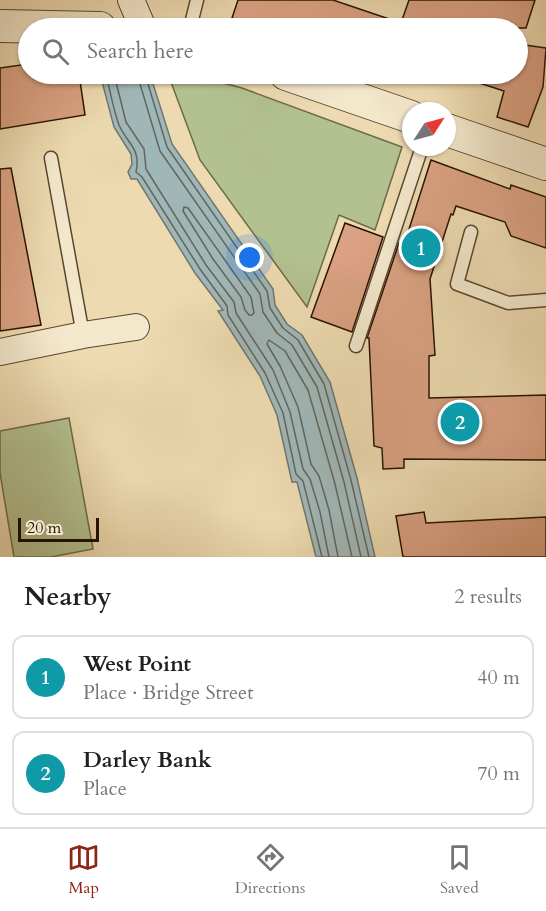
<!DOCTYPE html>
<meta charset="utf-8">
<style>
body{margin:0;font-family:Cardo,serif;background:#f6f6f6;color:#202124}
.compass{position:absolute;left:402px;top:102px;width:54px;height:54px;border-radius:50%;background:#fff;box-shadow:0 2px 4px #0004;rotate:54deg}
.scale{position:absolute;left:18px;bottom:15px;width:81px;box-sizing:border-box;padding-left:6px;border:3px solid #261402;border-top:0;font-size:16px;line-height:21px;white-space:nowrap;color:#261402;-webkit-text-stroke:4px #f3e7cc;paint-order:stroke}
.you{position:absolute;left:250px;top:258px;width:21px;height:21px;margin:-15px;border:4px solid #fff;border-radius:50%;background:#1a73e8;box-shadow:0 0 0 9px #1a73e833}
.badge{display:grid;place-items:center;width:39px;height:39px;border-radius:50%;background:#8f2418;color:#fff;font-size:20px;font-weight:700}
.pin{position:absolute;translate:-50% -50%;border:3px solid #fff;box-shadow:0 2px 6px #0006}
.list{margin:0;padding:0;list-style:none}
h2{display:flex;justify-content:space-between;align-items:center;height:78px;margin:0;padding:0 24px;font-size:26px}
h2 small{font-size:20px;font-weight:400;color:#757577}
.list li{display:grid;grid-template-columns:39px 1fr auto;gap:18px;align-items:center;box-sizing:border-box;height:84px;margin:0 12px 12px;padding:0 12px;border:2px solid #e0e0e0;border-radius:12px}
.list b{display:block;font-size:22px;white-space:nowrap}
.list p{margin:0;font-size:20px;white-space:nowrap;color:#757577}
.list em{font-size:20px;font-style:normal;color:#757577}
.icon{flex:none;width:33px;height:33px;fill:none;stroke:currentColor;stroke-width:2;stroke-linecap:round;stroke-linejoin:round}
.map{position:relative;flex:none;width:546px;height:557px;overflow:hidden}
.search{position:absolute;background:#fff;box-shadow:0 2px 4px #0004;left:18px;right:18px;top:18px;height:66px;display:flex;align-items:center;gap:15px;box-sizing:border-box;padding:0 21px;border-radius:33px;color:#757577;font-size:22px}
.sheet{height:270px;background:#fff}
nav{display:flex;justify-content:space-around;align-items:center;box-sizing:border-box;height:84px;border-top:2px solid #e0e0e0;background:#fff;font-size:16px;color:#757577}
nav a{display:grid;justify-items:center;gap:3px}
nav .on{color:#8f2418}
.map>svg:first-child{display:block}
.green{fill:#b3c190;stroke:#6c6a49;stroke-width:1.5}
.water{fill:#a0b7b8;stroke:#6f766f;stroke-width:1.5}
.lines{fill:none;stroke-linecap:round;stroke-linejoin:round}
.shore{stroke:#63665d;stroke-width:1.5}
.building{fill:#daa182;stroke:#261402;stroke-width:1.5}
.service-casing{stroke:#58462e;stroke-width:15}
.minor-casing{stroke:#58462e;stroke-width:28}
.tertiary-casing{stroke:#58462e;stroke-width:34}
.service{stroke:#f3e7cc;stroke-width:12}
.minor{stroke:#f3e7cc;stroke-width:26}
.tertiary{stroke:#f3e7cc;stroke-width:32}
</style>
<div class="map">
<svg width="546" height="557" viewBox="0 0 546 557">
<rect width="100%" height="100%" fill="#eddab0"/>
<filter id="stains"><feTurbulence type="fractalNoise" baseFrequency=".00333" numOctaves="4"/><feColorMatrix values="0 0 0 0 .2 0 0 0 0 .09 0 0 0 0 .02 0 0 0 .5 -.17"/></filter>
<radialGradient id="worn" r=".72"><stop offset=".6" stop-color="#630" stop-opacity="0"/><stop offset="1" stop-color="#630" stop-opacity=".3"/></radialGradient>
<g class="green">
<path d="M168,74H189L242,88L402,147L375,230L339,215L307,307L200,160Z"/>
<path d="M69,418L93,549L51,557H14L0,473V431Z"/>
</g>
<path class="water" d="M100,74H150L172,144L273,289L275,305L287,324L302,335L330,382L357,478L375,557H316L297,482H292L277,415L260,376L218,311L223,310L195,273L137,179H131L128,172L132,164L131,154L114,127Z"/>
<g class="lines">
<g class="shore">
<path d="M106,74C110,90 113,109 119,125C128,145 141,148 136,172L142,177L200,269L227,306L228,315L265,373L283,413L296,474L303,481L322,557"/>
<path d="M114,74L126,122L144,149L146,169L206,265L234,302L236,313L273,370L290,412L303,469L310,479L320,512L329,557"/>
<path d="M137,74L160,151L260,294L263,312L277,333L292,345L317,387L344,482L361,557"/>
<path d="M145,74L167,147L267,291L270,308L283,328L298,340L324,384L351,480L369,557"/>
<path d="M184,207L188,208L251,297L254,313L252,315H249L245,310L241,297L213,259L183,211Z"/>
<path d="M338,557L329,510L319,476L311,464L298,407L280,366L267,344L269,340L285,351L308,390L335,484L352,557"/>
</g>
</g>
<g class="building">
<path d="M238,0H333L401,23L409,0H535L526,28H261L232,18Z"/>
<path d="M518,44L546,48L543,87L528,127L497,117L504,91L464,78L465,74H518Z"/>
<path d="M28,64V74H79L85,115L0,129V68Z"/>
<path d="M431,160L510,189L511,185L546,197V248L511,236L505,222L456,206L453,215L451,214L430,279L435,355L429,356V398L546,395V460L404,459V468L383,469L382,448L374,446L369,338H367L399,243L404,245Z"/>
<path d="M11,168L41,325L0,331V169Z"/>
<path d="M345,223L383,237L352,332L311,317Z"/>
<path d="M424,512L426,523L546,517V557H403L396,516Z"/>
</g>
<g class="lines">
<g class="service-casing">
<g id="service">
<path d="M190,28L197,0"/>
<path d="M51,158L83,335"/>
<path d="M471,232L457,284L508,303L546,300"/>
<path d="M356,346L422,147"/>
</g>
</g>
<g class="minor-casing">
<g id="minor">
<path d="M131,0L143,28"/>
<path d="M0,352L83,335L136,327"/>
</g>
</g>
<g class="tertiary-casing">
<g id="tertiary">
<path d="M0,26L100,28"/>
<path d="M286,74L411,117"/>
<path d="M447,130L546,164"/>
</g>
</g>
<use href="#service" class="service"/>
<use href="#minor" class="minor"/>
<use href="#tertiary" class="tertiary"/>
</g>
<rect width="100%" height="100%" filter="url(#stains)"/>
<rect width="100%" height="100%" fill="url(#worn)"/>
</svg>
<svg class="compass" viewBox="-18 -18 36 36"><path d="M0-13l5 13h-10z" fill="#e53935"/><path d="M0 13l5-13h-10z" fill="#757577"/></svg>
<div class="scale">20 m</div>
<div class="you"></div>
<div class="pin badge" style="left:421px;top:248px;background:#0f9aa8">1</div>
<div class="pin badge" style="left:460px;top:422px;background:#0f9aa8">2</div>
<div class="search"><svg class="icon" aria-label="search" viewBox="0 0 24 24"><circle cx="10" cy="10" r="6"/><path d="M15 15l6 6"/></svg>Search here</div>
</div>
<section class="sheet">
<h2>Nearby<small>2 results</small></h2>
<ul class="list">
<li><span class="badge" style="background:#0f9aa8">1</span><div><b>West Point</b><p>Place · Bridge Street</p></div><em>40 m</em></li>
<li><span class="badge" style="background:#0f9aa8">2</span><div><b>Darley Bank</b><p>Place</p></div><em>70 m</em></li>
</ul>
</section>
<nav>
<a class="on"><svg class="icon" aria-label="map" viewBox="0 0 24 24"><path d="M3 6l6-2 6 2 6-2v14l-6 2-6-2-6 2zM9 4v14M15 6v14"/></svg>Map</a>
<a><svg class="icon" aria-label="directions" viewBox="0 0 24 24"><path d="M12 3l9 9-9 9-9-9zM9 14v-3h6M13 9l2 2-2 2"/></svg>Directions</a>
<a><svg class="icon" aria-label="saved" viewBox="0 0 24 24"><path d="M7 4h10v16l-5-4-5 4z"/></svg>Saved</a>
</nav>
